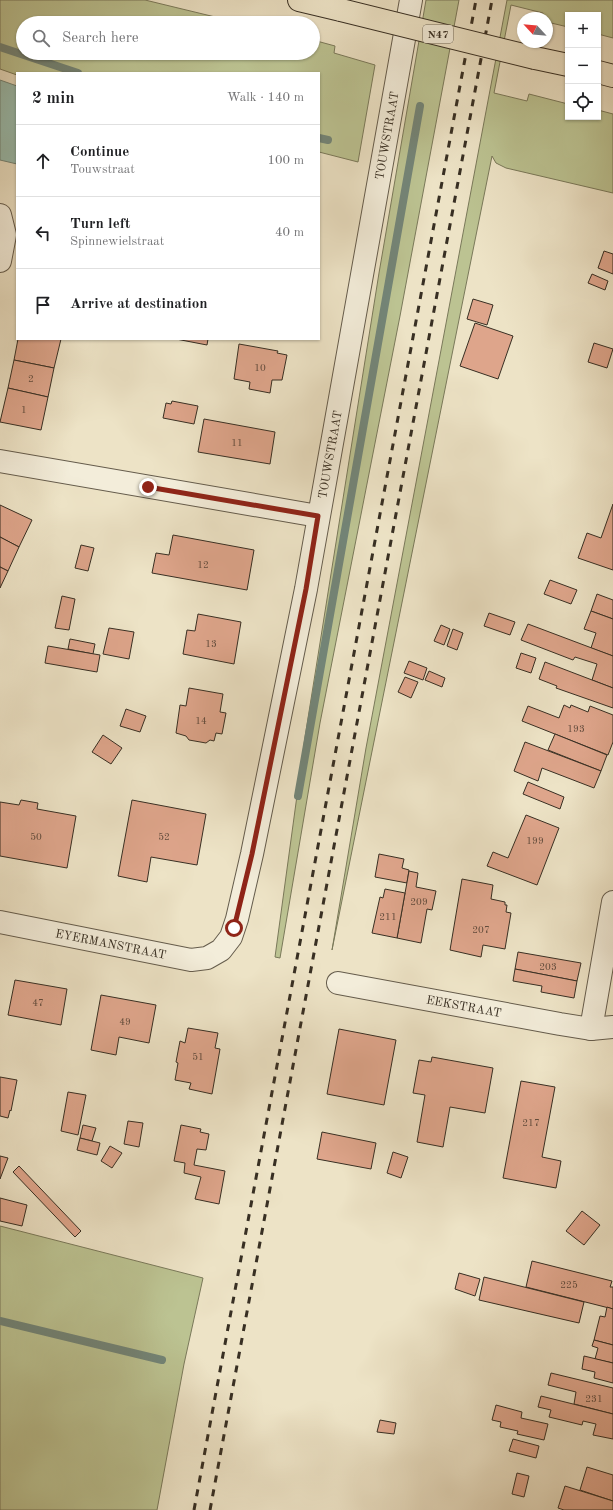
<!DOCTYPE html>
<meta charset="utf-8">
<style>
body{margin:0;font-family:"Old Standard TT",serif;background:#f2f2f2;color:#202124}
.controls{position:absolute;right:12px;top:12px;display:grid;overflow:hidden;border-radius:0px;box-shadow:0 1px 3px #0004}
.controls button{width:36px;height:36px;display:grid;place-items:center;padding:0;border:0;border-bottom:1px solid #e0e0e0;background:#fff;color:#202124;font:20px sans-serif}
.compass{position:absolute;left:517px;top:12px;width:36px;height:36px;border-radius:50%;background:#fff;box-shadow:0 1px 3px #0004;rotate:296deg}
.stop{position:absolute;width:12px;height:12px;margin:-9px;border:3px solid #8f2418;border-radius:50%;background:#fff}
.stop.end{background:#8f2418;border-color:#fff;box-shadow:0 1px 4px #0008}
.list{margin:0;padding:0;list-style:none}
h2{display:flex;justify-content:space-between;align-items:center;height:52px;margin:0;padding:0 16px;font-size:17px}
h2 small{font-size:13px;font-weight:400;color:#757577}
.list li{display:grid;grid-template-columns:26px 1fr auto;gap:12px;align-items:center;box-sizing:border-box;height:72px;padding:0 16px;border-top:1px solid #e0e0e0}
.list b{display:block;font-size:15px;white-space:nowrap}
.list p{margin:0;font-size:13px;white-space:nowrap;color:#757577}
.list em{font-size:13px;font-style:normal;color:#757577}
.icon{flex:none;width:22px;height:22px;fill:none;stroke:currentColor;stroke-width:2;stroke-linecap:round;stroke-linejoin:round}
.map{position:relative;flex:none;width:613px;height:1510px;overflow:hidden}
.search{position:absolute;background:#fff;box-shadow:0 1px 3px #0004;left:16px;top:16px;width:304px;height:44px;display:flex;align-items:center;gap:10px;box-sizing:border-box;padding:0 14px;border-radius:22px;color:#757577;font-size:15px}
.panel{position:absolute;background:#fff;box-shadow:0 1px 3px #0004;left:16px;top:72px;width:304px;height:268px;border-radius:0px}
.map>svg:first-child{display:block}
.green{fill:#bcc392;stroke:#7a795a}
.water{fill:#9abeb0;stroke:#738578}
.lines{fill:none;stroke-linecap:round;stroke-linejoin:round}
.stream{stroke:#738578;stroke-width:8}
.building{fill:#dea58b;stroke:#382f23}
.street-casing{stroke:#655c4c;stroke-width:24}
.primary-casing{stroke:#382f23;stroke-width:24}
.street{stroke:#f3edda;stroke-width:22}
.primary{stroke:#ede3c6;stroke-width:22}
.rail{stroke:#382f23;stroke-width:3;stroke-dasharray:7 7;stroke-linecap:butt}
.primary-bridge-casing{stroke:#382f23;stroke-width:24;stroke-linecap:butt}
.primary-bridge{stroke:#ede3c6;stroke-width:22}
.route{stroke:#8f2418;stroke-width:5}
.labels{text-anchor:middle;stroke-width:3;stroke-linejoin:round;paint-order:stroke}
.number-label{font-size:10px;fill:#624c3d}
.shield{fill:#f3edda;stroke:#70685a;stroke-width:1}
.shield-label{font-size:11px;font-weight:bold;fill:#382f23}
.street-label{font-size:12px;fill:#382f23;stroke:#f3edda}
</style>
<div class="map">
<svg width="613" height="1510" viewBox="0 0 613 1510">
<rect width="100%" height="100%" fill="#ede3c6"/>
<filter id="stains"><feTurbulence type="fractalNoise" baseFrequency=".005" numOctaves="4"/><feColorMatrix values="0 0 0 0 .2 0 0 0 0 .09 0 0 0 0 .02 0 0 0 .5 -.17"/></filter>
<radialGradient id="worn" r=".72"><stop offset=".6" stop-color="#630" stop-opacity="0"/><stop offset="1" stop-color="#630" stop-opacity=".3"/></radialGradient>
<g class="green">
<path d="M0,0H145L240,23H23V53H313V40L335,46L334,53L375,65L358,162L319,152V73H17V75L0,69Z"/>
<path d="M426,0H459L400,316L320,723L280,958L275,957L305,737L379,273Z"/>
<path d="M507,0H613V38L598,34V15H568V27L547,22V18H543V13L511,5L494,93L527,101L529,94L568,104V117H598V110L613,114V193L506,168L496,163L492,156L332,950L366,748Z"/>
<path d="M0,1226L203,1278L184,1364L157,1510H0Z"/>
</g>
<path class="water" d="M0,80L17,86V164L0,160Z"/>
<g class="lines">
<g class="stream">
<path d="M0,47L78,73"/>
<path d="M319,138L328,140"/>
<path d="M298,796L420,106"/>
<path d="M0,1321L162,1360"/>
</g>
</g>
<g class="building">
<path d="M604,251L613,254V274L598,268Z"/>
<path d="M592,274L608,281L605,290L588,283Z"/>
<path d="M473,299L493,305L487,325L467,319Z"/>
<path d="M475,323L513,336L498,379L460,366Z"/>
<path d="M18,339H61L54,368L14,360Z"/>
<path d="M176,339H208L207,345Z"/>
<path d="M594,343L613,349L607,368L588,362Z"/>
<path d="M239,344L278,351L277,353L287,355L282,380H272L270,393L249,389L250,382L234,379Z"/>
<path d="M14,360L54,368L48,397L8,388Z"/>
<path d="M8,388L48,397L41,430L0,422Z"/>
<path d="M172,401L198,406L194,424L163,418L166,403L171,404Z"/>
<path d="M204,419L275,432L270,464L198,452Z"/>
<path d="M613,504V570L578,558L587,533L601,538Z"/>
<path d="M0,505L32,520L19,547L0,537Z"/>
<path d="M173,535L254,550L247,590L152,573L156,553L169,555Z"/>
<path d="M0,537L19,547L8,571L0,567Z"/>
<path d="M81,545L94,548L88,571L75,568Z"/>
<path d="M0,567L8,571L0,588Z"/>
<path d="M550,580L577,590L571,604L544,594Z"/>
<path d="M597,594L613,600V619L591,611Z"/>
<path d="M62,596L75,599L69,630L55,628Z"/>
<path d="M591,611L613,619V656L591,648L596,633L584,629Z"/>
<path d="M489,613L515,622L510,635L484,626Z"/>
<path d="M198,614L241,622L234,664L183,654L187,630L195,631Z"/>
<path d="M528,624L613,656V688L592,680L597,664L575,657L573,660L521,640Z"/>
<path d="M441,625L450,629L444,645L434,641Z"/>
<path d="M109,628L134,632L129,659L103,654Z"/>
<path d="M453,629L463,633L457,650L447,646Z"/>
<path d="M70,639L95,644L93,654L68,649Z"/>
<path d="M48,646L100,655L97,672L45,663Z"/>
<path d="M521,653L536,658L531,673L516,668Z"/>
<path d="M409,661L427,668L423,680L404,673Z"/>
<path d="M545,662L613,688V708L556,688L557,686L539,679Z"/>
<path d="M429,671L445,678L442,687L425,680Z"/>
<path d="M405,677L418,682L411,698L398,692Z"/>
<path d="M189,688L223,694L220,712L226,713L222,734L216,733L214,741L210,740L206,743L189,740L186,736L176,733L180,705L186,706Z"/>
<path d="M564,705L570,708L571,705L588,712L590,706L613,715V742L608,755L522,721L528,706L559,718Z"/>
<path d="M126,709L146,716L140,732L120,726Z"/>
<path d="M555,734L607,755L601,771L548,750Z"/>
<path d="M103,735L122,748L111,764L92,752Z"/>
<path d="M525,742L601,771L594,788L542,768L538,781L514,771Z"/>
<path d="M528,782L564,797L560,809L523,794Z"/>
<path d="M21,800L38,803L37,809L76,816L67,868L0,856V802L19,805Z"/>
<path d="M132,800L206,814L197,865L151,857L147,882L118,876Z"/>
<path d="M526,815L559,828L537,885L487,866L493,852L508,858Z"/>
<path d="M379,854L404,859L402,868L409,870L407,883L375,877Z"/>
<path d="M409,871L418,873L416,887L436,891L432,910L427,909L421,943L397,938Z"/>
<path d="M462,879L493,885L491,899L505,902V905H507L506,912L511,913L505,949L483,945L481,957L450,950Z"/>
<path d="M385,889L405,893L397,938L372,933L380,897L383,898Z"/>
<path d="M518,952L581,963L577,981L515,969Z"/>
<path d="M515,969L577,981L574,998L541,992L542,986L513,981Z"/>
<path d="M15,980L67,989L61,1025L8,1015Z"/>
<path d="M101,995L156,1005L149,1043L119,1037L116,1055L91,1050Z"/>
<path d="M188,1028L218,1033L215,1048L220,1049L212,1094L189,1089L191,1083L175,1080L178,1063L176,1062L180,1041L185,1043Z"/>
<path d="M339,1029L396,1040L384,1105L327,1094Z"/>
<path d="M432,1057L493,1068L485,1113L450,1107L443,1147L417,1142L425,1095L413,1093L419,1060L431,1062Z"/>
<path d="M0,1077L17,1080L11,1111L10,1110L8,1118L0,1116Z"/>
<path d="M521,1081L555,1087L542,1157L561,1161L556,1188L503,1178Z"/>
<path d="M68,1092L86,1095L78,1135L61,1131Z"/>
<path d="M128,1121L143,1123L139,1147L124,1144Z"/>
<path d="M83,1125L96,1128L92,1141L80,1138Z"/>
<path d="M181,1125L201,1129L200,1132L209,1134L206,1150L197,1149L194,1165L225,1171L219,1204L195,1199L201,1177L184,1173L185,1163L174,1161Z"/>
<path d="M322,1132L376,1143L371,1169L317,1159Z"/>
<path d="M80,1138L100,1143L97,1155L77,1150Z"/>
<path d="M110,1146L122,1153L112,1168L101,1161Z"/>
<path d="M393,1152L408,1157L401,1178L387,1173Z"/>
<path d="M0,1156L8,1158L0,1179Z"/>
<path d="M19,1166L81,1231L75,1237L13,1172Z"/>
<path d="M0,1198L27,1205L22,1226L0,1221Z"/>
<path d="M582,1211L600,1225L584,1245L566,1231Z"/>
<path d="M532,1261L612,1281L610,1287H613V1309L526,1287Z"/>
<path d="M459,1273L480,1279L475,1296L455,1289Z"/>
<path d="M484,1277L584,1302L579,1323L479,1300Z"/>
<path d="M607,1307L613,1309V1345L594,1340L600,1316L605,1317Z"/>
<path d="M594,1340L613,1345V1363L595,1359L598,1348L592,1346Z"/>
<path d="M584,1356L613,1363V1383L594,1378L595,1372L582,1369Z"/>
<path d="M551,1373L613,1388V1414L574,1404L576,1392L548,1385Z"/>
<path d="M541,1396L613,1414V1439L593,1435L596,1424L583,1421L582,1425L549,1417L551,1410L538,1407Z"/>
<path d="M496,1405L522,1412L521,1418L548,1424L544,1440L517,1434L518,1431L500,1427L501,1422L492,1420Z"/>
<path d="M380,1420L396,1423L394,1434L377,1432Z"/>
<path d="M513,1439L539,1446L536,1458L509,1451Z"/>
<path d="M587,1467L613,1475V1501L580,1490Z"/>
<path d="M517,1473L529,1476L524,1497L512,1494Z"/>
<path d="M565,1486L613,1501V1510H564L558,1508Z"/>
</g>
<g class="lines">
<g class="street-casing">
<g id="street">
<path d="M0,261L5,235L0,215"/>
<path d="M0,461L318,516"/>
<path id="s1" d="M0,922L191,960L207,958L221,950L231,937L237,919L252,854L306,589L411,0"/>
<path id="s2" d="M338,983L560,1024L591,1029L613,1027"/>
<path d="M591,1029L613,902"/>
</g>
</g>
<g class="primary-casing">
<g id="primary">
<path d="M299,0L341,10"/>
<path d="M535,58L568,65"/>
<path d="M598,72L613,76"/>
</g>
</g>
<use href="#street" class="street"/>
<use href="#primary" class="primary"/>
<g class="rail">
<path d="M194,1510L476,0"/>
<path d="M210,1510L492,0"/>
</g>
<g class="primary-bridge-casing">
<path id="primary-bridge" d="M341,10L535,58"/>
</g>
<use href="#primary-bridge" class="primary-bridge"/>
</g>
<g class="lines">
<path class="route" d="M148,487L318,516L306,589L252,854L234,928"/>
</g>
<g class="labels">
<g class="number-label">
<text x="260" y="371">10</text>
<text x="31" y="382">2</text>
<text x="24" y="413">1</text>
<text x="237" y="446">11</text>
<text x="203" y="568">12</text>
<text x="211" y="647">13</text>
<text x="201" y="724">14</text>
<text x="576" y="732">193</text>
<text x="36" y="840">50</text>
<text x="164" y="840">52</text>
<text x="535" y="844">199</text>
<text x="419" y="905">209</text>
<text x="388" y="920">211</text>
<text x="481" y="933">207</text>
<text x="548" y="970">203</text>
<text x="38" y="1006">47</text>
<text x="125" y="1025">49</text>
<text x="198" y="1060">51</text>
<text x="531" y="1126">217</text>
<text x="569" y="1288">225</text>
<text x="594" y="1402">231</text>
</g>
<rect class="shield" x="423" y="25" width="30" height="18" rx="3"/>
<g class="shield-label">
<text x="438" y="38">N47</text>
</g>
<g class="street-label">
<text dy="4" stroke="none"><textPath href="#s1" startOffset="1060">TOUWSTRAAT</textPath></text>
<text dy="4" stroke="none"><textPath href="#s1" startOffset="736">TOUWSTRAAT</textPath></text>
<text dy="4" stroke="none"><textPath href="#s1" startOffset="113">EYERMANSTRAAT</textPath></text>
<text dy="4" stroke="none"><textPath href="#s2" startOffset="128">EEKSTRAAT</textPath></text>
</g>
</g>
<rect width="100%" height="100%" filter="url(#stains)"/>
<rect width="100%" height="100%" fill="url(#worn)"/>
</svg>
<div class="controls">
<button>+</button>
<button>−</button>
<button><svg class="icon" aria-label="locate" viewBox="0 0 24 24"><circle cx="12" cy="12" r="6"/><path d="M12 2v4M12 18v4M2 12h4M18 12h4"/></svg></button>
</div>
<svg class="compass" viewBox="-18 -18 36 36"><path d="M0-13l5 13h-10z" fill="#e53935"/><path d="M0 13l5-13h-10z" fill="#757577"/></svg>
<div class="stop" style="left:234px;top:928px"></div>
<div class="stop end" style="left:148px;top:487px"></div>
<div class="search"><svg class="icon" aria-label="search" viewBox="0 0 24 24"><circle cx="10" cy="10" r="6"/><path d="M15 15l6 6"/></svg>Search here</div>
<section class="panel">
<h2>2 min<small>Walk · 140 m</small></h2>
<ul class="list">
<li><svg class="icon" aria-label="ahead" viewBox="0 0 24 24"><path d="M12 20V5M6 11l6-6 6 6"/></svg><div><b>Continue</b><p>Touwstraat</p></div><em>100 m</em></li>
<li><svg class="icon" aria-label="left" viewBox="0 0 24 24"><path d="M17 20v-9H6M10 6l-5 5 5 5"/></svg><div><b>Turn left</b><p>Spinnewielstraat</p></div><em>40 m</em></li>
<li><svg class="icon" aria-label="arrive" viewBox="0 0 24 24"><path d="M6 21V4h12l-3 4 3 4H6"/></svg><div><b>Arrive at destination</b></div></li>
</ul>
</section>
</div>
